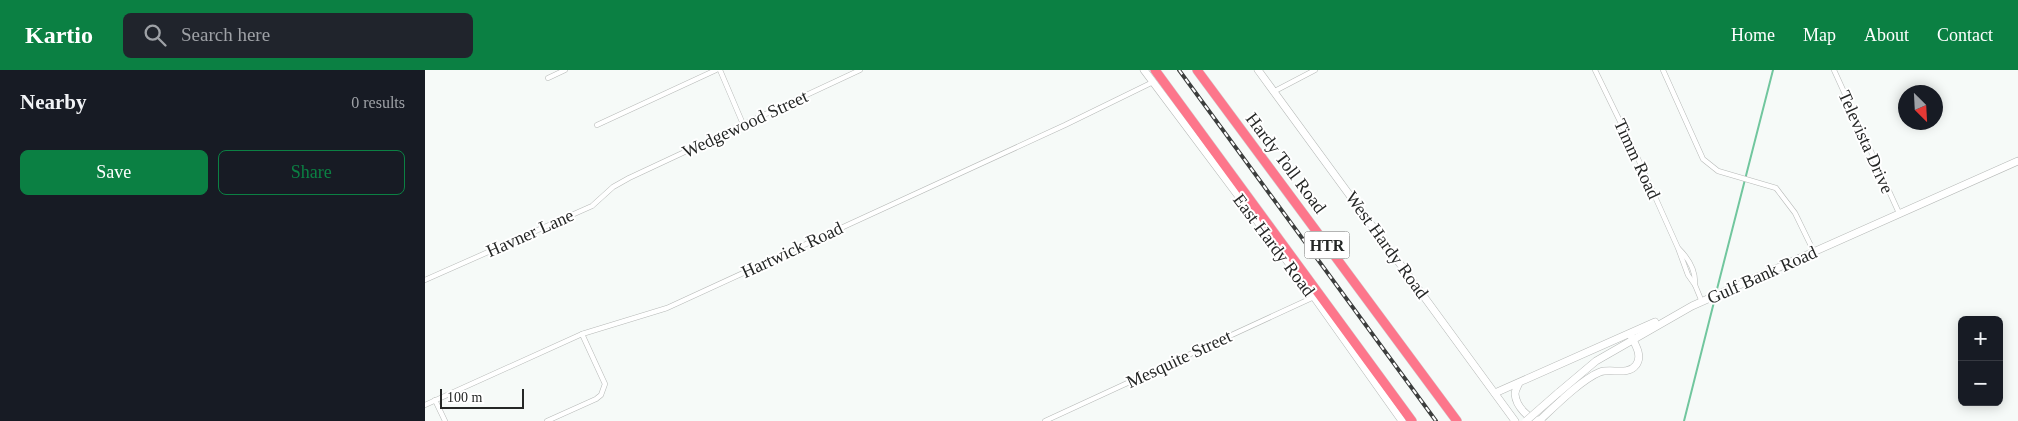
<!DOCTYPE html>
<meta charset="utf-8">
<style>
body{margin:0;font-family:"Times New Roman",serif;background:#20242c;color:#f1f3f6}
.controls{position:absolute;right:15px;bottom:15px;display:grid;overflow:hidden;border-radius:8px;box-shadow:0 2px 12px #0003}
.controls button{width:45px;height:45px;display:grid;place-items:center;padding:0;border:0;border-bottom:1px solid #363941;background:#171b24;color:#f1f3f6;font:25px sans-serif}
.compass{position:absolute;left:1473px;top:15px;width:45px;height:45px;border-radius:50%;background:#171b24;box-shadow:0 2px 12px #0003;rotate:156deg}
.scale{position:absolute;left:15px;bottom:12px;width:84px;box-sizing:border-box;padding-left:5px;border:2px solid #252726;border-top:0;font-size:14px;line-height:18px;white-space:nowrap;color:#252726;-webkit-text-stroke:4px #fff;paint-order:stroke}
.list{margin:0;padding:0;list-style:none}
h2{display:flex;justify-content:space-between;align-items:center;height:65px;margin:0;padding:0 20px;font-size:21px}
h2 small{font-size:16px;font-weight:400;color:#9ea1a6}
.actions{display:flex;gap:10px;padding:15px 20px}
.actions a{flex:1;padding:11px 0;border:1px solid #0b8043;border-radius:8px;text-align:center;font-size:18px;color:#0b8043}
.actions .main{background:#0b8043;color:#fff}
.icon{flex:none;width:28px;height:28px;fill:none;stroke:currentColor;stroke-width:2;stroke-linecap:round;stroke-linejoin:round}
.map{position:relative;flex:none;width:1593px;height:351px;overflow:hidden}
header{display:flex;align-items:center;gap:30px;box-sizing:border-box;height:70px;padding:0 25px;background:#0b8043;color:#fff}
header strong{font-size:24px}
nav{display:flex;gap:28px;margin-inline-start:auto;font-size:18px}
.search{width:350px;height:45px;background:#20242c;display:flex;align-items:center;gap:12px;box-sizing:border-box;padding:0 18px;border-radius:8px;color:#9ea1a6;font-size:19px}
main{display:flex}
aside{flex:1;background:#171b24}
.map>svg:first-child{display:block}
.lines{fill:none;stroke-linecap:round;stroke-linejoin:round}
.stream{stroke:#71c69e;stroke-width:2}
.street-casing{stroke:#b6b9b7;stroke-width:5.5}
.secondary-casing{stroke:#b6b9b7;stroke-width:8}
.highway-casing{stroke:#d3d4d4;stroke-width:10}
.street{stroke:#fff;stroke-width:4.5}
.secondary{stroke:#fff;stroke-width:7}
.highway{stroke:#fd768b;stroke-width:9}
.rail-casing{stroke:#3c3e3d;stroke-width:4}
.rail{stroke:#fff;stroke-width:2;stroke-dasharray:5.5;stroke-linecap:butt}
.secondary-bridge-casing{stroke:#b6b9b7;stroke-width:8;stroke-linecap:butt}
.secondary-bridge{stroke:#fff;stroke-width:7}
.labels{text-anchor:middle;stroke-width:4;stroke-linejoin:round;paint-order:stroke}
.shield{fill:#fff;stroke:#666867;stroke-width:1}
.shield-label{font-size:16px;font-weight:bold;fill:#252726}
.street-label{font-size:18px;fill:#252726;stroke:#fff}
</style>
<header>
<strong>Kartio</strong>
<div class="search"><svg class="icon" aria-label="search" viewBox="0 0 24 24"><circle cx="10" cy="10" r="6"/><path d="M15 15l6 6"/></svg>Search here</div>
<nav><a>Home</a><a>Map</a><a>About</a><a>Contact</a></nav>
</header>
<main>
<aside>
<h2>Nearby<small>0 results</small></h2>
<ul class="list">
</ul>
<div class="actions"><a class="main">Save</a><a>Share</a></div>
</aside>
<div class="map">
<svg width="1593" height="351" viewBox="0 0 1593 351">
<rect width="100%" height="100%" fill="#f6faf8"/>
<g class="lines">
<g class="stream">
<path d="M1291,223L1348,0"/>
<path d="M1259,351L1290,228"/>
</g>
<g class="street-casing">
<g id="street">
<path d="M295,0L318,54"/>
<path d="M1170,0L1210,82L1253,178L1263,205L1270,215L1277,232"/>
<path d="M1238,0L1278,89L1293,101L1351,118L1370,143L1389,182"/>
<path d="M1409,0L1474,143"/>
<path d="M123,8L140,0"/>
<path d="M848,22L890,0"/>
<path d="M172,55L291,0"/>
<path d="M1254,179C1264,189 1271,200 1270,215"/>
<path d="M0,210L167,136L188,117L204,108L435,0"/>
<path d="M10,330L20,351"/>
<path d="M0,335L157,264L242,238L640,55L728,12"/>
<path d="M122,351L171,329L176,325L180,314L157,264"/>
<path d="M620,351L889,227"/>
</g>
</g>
<g class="secondary-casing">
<g id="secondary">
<path d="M719,0L889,227L977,351"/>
<path d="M833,0L1090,351"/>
<path d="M1094,313C1093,316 1090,320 1090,324C1091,336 1104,351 1116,350"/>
<path d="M1070,323L1230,252"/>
<path d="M1133,323L1171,291L1267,236L1593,91"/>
<path d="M1114,351C1129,337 1157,309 1175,302C1186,298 1203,306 1211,295C1218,286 1210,274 1206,266"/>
</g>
</g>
<g class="highway-casing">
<g id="highway">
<path d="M730,0L987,351"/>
<path d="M772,0L1032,351"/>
</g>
</g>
<use href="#street" class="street"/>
<use href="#secondary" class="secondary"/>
<use href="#highway" class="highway"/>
<g class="rail-casing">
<path id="rail" d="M754,0L1011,351"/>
</g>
<use href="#rail" class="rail"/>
<g class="secondary-bridge-casing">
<path id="secondary-bridge" d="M1101,351L1133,323"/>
</g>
<use href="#secondary-bridge" class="secondary-bridge"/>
</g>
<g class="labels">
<rect class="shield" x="879.5" y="161.5" width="45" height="27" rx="4"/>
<g class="shield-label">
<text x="902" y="181">HTR</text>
</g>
<g class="street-label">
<text transform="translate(320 54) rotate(-25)" y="6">Wedgewood Street</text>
<text transform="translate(1441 72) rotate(66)" y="6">Televista Drive</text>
<text transform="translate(1212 89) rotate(65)" y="6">Timm Road</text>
<text transform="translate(861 93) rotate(53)" y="6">Hardy Toll Road</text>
<text transform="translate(105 163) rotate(-24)" y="6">Havner Lane</text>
<text transform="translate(849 175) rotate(53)" y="6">East Hardy Road</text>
<text transform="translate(962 175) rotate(54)" y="6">West Hardy Road</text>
<text transform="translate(367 180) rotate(-25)" y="6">Hartwick Road</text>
<text transform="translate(1337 205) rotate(-24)" y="6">Gulf Bank Road</text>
<text transform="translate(754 289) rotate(-25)" y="6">Mesquite Street</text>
</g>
</g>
</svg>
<div class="controls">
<button>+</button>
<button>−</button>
</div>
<svg class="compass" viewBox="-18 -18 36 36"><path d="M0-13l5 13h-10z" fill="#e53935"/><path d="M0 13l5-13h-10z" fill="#9ea1a6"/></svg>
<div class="scale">100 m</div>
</div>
</main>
